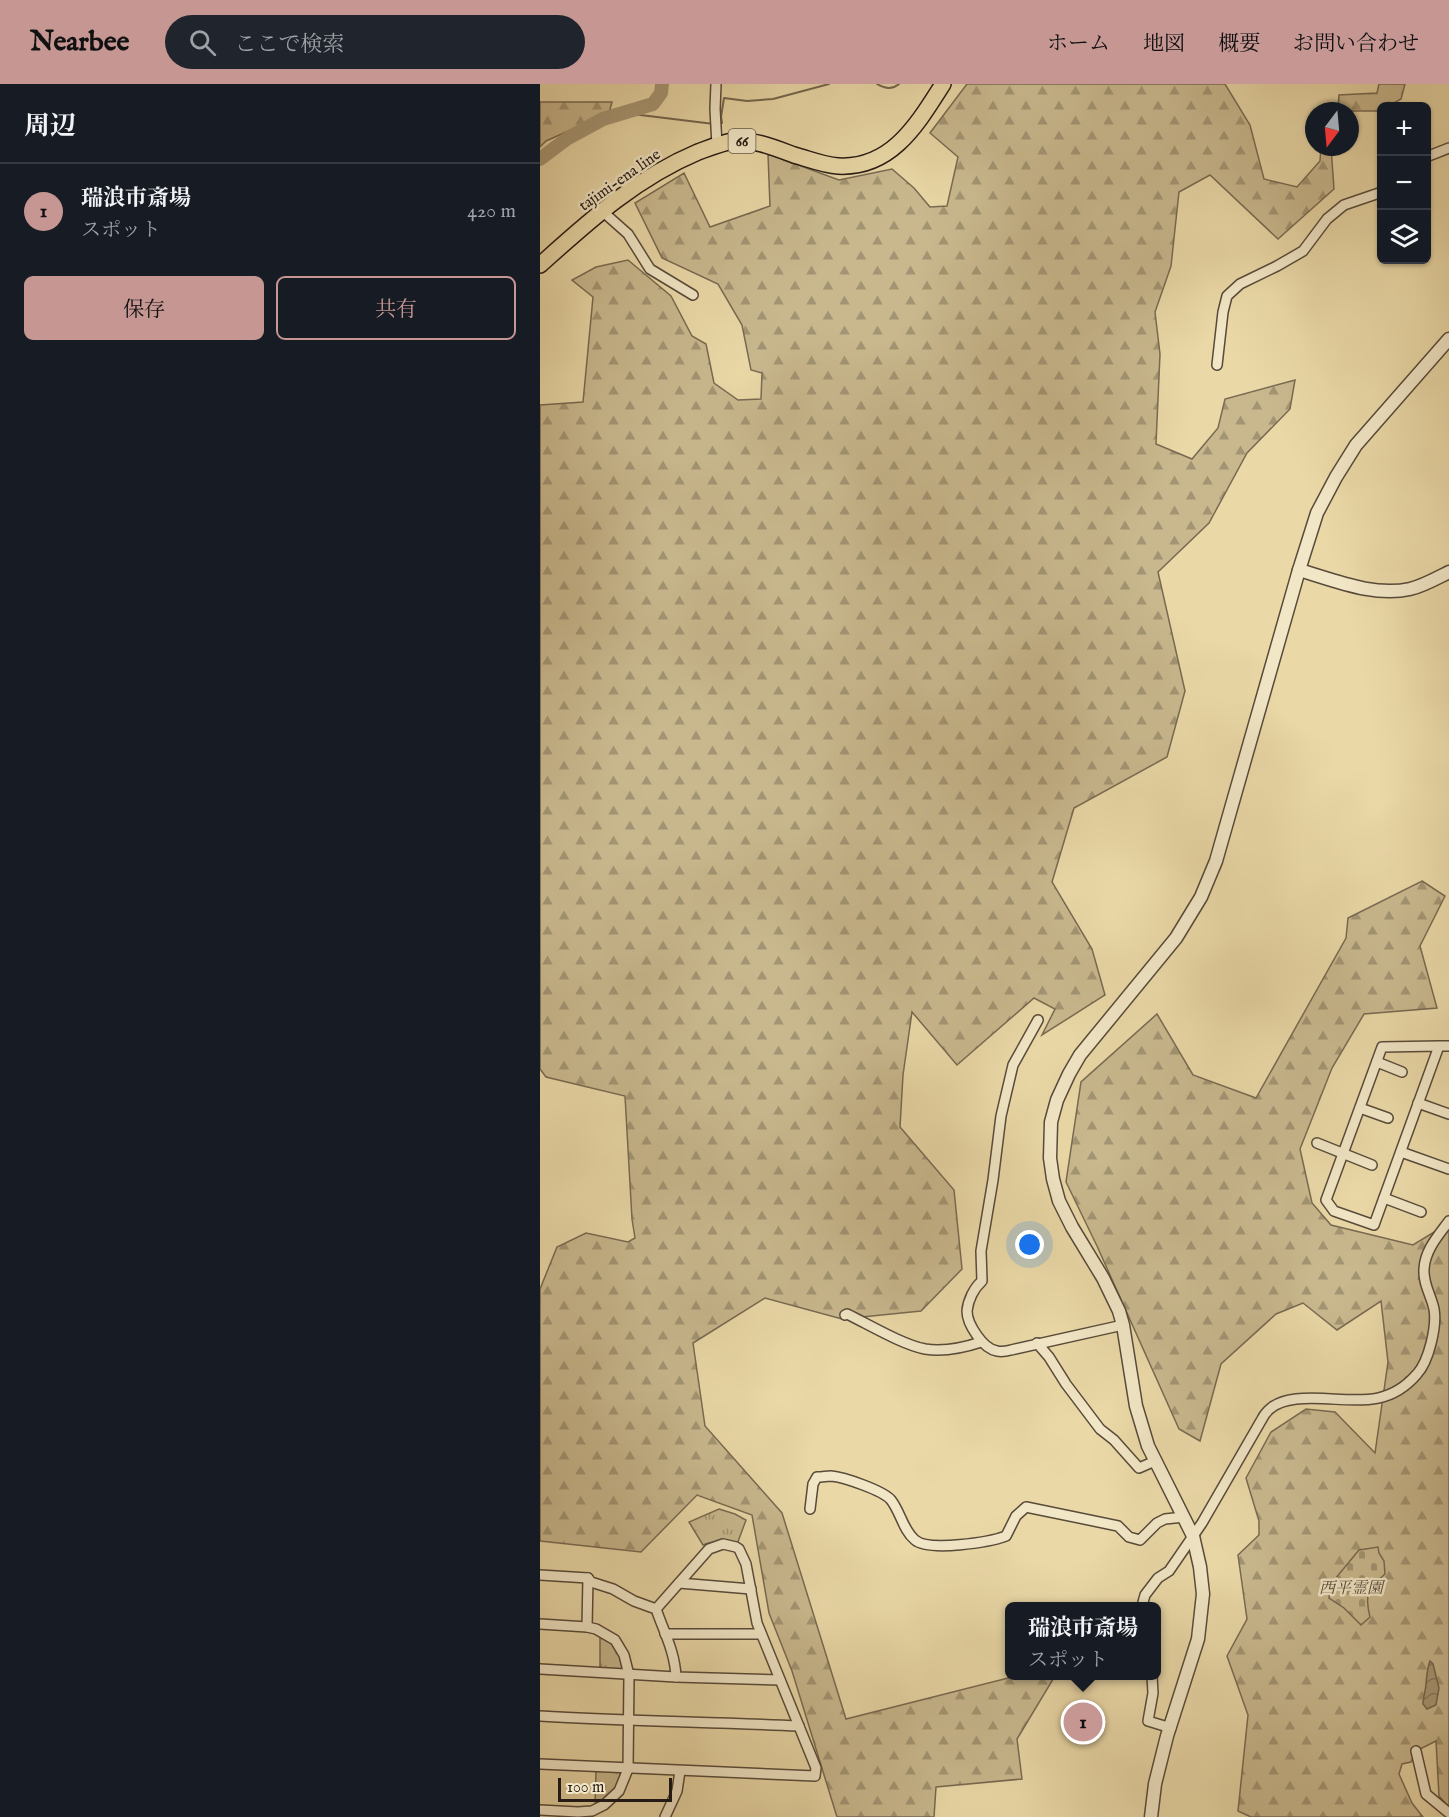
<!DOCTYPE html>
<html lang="ja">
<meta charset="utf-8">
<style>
body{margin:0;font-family:"IM FELL English","Noto Serif JP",serif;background:#20242c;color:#f1f3f6}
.controls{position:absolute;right:18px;top:18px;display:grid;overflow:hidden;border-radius:9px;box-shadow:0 2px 4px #0004}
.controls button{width:54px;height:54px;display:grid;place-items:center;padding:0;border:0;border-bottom:2px solid #363941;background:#171b24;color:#f1f3f6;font:30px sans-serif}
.compass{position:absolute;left:765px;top:18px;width:54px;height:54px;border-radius:50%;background:#171b24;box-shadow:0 2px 4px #0004;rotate:196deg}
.scale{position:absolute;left:18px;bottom:15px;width:114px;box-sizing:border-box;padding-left:6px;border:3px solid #271c15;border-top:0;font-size:16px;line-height:21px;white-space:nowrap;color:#271c15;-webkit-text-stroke:4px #f1e6c6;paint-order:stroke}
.you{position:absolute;left:490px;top:1161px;width:21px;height:21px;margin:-15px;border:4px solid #fff;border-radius:50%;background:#1a73e8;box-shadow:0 0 0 9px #1a73e833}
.badge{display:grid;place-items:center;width:39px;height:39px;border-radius:50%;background:#c59692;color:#111;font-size:20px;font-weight:700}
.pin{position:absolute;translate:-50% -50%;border:3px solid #fff;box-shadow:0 2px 6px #0006}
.popup{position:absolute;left:465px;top:1518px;width:156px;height:78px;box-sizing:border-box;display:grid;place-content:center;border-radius:9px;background:#171b24;filter:drop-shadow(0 2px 4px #0005);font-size:20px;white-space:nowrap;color:#9ea1a6}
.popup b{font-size:22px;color:#f1f3f6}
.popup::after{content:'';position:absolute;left:50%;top:100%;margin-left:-12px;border:12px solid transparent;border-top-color:#171b24}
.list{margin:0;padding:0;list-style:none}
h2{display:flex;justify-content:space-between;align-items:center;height:78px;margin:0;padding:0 24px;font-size:26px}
h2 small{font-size:20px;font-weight:400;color:#9ea1a6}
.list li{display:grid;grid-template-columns:39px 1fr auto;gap:18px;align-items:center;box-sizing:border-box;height:96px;padding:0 24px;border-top:2px solid #363941}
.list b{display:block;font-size:22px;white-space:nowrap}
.list p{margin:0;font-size:20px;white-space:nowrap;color:#9ea1a6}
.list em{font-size:20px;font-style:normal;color:#9ea1a6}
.actions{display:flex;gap:12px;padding:18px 24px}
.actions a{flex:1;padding:14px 0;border:2px solid #c59692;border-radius:9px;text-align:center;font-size:21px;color:#c59692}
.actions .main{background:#c59692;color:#111}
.icon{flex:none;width:33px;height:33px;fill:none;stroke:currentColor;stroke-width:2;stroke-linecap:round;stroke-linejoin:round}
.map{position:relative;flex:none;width:909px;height:1733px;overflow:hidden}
header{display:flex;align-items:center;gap:36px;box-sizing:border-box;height:84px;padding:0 30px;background:#c59692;color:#111}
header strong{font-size:28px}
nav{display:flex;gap:33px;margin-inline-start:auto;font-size:21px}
.search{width:420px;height:54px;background:#20242c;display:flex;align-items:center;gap:15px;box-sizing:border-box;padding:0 21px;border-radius:33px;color:#9ea1a6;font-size:22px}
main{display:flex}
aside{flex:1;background:#171b24}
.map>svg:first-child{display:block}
.forest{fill:url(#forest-firs);stroke:#786a52;stroke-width:1.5}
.cemetery{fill:url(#cemetery-stones);stroke:#786a52;stroke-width:1.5}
.park{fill:url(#park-tufts);stroke:#786a52;stroke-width:1.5}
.water{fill:url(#water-waves);stroke:#74664f;stroke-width:1.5}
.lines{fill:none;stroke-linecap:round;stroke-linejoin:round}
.stream{stroke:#74664f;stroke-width:2}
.river{stroke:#a89875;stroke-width:14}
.minor-casing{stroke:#584b3a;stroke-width:12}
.tertiary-casing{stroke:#584b3a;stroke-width:15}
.primary-casing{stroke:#271c15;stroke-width:18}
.minor{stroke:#f1e6c6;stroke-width:9}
.tertiary{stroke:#f1e6c6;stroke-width:12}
.primary{stroke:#ead8a7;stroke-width:15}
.labels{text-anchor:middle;stroke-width:5;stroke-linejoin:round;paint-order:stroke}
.shield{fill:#f1e6c6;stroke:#64594a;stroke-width:1.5}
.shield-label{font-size:15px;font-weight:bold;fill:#271c15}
.street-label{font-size:16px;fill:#271c15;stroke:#f1e6c6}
.park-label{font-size:16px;font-style:italic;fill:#584b39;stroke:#f1e6c6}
</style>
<header>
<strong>Nearbee</strong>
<div class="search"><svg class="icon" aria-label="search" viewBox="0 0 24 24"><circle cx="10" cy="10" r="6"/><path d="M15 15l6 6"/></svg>ここで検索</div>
<nav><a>ホーム</a><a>地図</a><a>概要</a><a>お問い合わせ</a></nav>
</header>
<main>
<aside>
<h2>周辺<small></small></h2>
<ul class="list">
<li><span class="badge">1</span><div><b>瑞浪市斎場</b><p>スポット</p></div><em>420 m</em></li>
</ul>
<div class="actions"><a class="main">保存</a><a>共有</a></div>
</aside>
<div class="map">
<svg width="909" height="1733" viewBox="0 0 909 1733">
<defs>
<pattern id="forest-firs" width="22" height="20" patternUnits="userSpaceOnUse" patternTransform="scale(1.5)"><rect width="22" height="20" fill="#c9b88e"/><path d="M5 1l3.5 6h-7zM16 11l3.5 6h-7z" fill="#a39573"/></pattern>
<pattern id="cemetery-stones" width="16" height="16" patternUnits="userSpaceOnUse" patternTransform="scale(1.5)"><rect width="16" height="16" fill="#c9b88e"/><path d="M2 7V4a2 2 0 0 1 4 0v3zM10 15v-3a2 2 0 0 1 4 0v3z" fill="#a39573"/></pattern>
<pattern id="park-tufts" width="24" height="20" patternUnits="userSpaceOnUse" patternTransform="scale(1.5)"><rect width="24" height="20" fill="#c9b88e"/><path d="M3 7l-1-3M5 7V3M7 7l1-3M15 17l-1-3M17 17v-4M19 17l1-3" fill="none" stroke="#a39573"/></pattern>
<pattern id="water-waves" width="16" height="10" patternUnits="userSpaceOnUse" patternTransform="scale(1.5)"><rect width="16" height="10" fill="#a89875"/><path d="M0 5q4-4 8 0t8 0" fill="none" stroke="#897b5f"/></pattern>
</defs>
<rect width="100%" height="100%" fill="#ead8a7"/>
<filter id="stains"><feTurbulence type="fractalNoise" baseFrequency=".00333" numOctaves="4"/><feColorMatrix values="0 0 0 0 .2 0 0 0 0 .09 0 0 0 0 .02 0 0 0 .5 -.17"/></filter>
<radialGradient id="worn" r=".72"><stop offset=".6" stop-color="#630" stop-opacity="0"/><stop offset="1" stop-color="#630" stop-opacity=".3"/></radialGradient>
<g class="forest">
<path d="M427,0H685L710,41L724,95L757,103L780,77L781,63H791L794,105L738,155L670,91L639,108L631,182L615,228L620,270L616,360L652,375L678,344L685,315L755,296L750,325L707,369L669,439L618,488L645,607L627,673L534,724L512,798L552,865L565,911L502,951L515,925L494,914L417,981L372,928L363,991L360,1043L414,1106L422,1185L381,1227L302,1235L225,1214L153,1259L165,1342L242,1429L306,1635L476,1592H515L477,1655L482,1695L396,1703L394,1733H297L252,1587L229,1529L212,1431L157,1411L101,1468L0,1457V1205L17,1163L46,1149L88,1158L95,1154L92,1135L85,1012L6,993L0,985V321L43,318L53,213L32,196L56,183L88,176L131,212L152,252L166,260L174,299L198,316L221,315L222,289L211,286L202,241L178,200L122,174L95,119L144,89L170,143L230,122L228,70L299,96L352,85L374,104L390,123L407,122L418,73L390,49Z"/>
<path d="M839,0H865L861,15L849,22H842L841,27H798L799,11L837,9Z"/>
<path d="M0,18H72L69,29L6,57L0,63Z"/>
<path d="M882,797L905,812L880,862L897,924L824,930L792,984L760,1065L772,1119L791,1141L873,1161L909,1139V1723L899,1712L896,1657L876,1667L871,1678L862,1680L859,1690L872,1719L883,1733H711L698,1727L708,1631L687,1572L707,1535L698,1471L719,1451V1437L706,1394L731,1348L766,1325L795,1328L835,1369L848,1278L841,1217L797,1246L763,1219L736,1230L681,1280L660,1357L639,1345L557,1162L526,1098L541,998L617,930L653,991L716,1014L806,854L808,834Z"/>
</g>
<path class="cemetery" d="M838,1463L839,1469L844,1477L845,1490C828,1505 824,1509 830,1533L821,1541L804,1524L789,1514L790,1501L819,1466Z"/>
<g class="park">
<path d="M179,1425L195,1430L206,1436L196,1463C184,1457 176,1456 163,1461L149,1438Z"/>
<path d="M60,1551C77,1562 80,1569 85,1588L60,1586Z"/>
<path d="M56,1687H81C80,1704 68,1713 55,1722Z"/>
</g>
<path class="water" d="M890,1577L893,1580L899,1604L896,1621L887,1625L883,1620C883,1613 886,1606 886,1599C887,1591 887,1585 890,1577Z"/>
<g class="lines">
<g class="stream">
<path d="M337,0C345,5 352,6 359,0"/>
<path d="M84,29L174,40"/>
<path d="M180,39H182L181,33L184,14L207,17L233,15L289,0"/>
</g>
<path class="river" d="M0,75L28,54L63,35L113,20L121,9L122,0"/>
<g class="minor-casing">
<g id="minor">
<path d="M176,0L175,25L177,61"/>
<path d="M886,73L909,64"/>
<path d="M61,126L88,150L110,185L153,211"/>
<path d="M677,281L683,228L687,212L700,200L737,182L763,167L787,135L804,121L842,108"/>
<path d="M498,936L473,981L461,1032L453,1096L441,1167L442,1197C434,1204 428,1216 427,1227C427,1240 443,1265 457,1267C461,1268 467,1267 471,1266L583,1241"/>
<path d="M899,962L842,963L786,1116L794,1127L834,1141L899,962H909"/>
<path d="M837,978L862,988"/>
<path d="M878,1019L909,1030"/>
<path d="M820,1024L848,1034"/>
<path d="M777,1059L832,1081"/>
<path d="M861,1068L909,1085"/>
<path d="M844,1114L881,1128"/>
<path d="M305,1231L307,1230C328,1240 363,1261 385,1265C405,1268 423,1264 441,1258"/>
<path d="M497,1259L509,1273L526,1300L560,1345L574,1356L599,1384L615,1377"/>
<path d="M270,1425L273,1400L277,1393C282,1393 287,1392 291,1392C304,1393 344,1407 351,1416C361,1429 363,1446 375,1456C389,1468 450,1458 466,1452L476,1432L486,1423L578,1442L589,1453L600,1456L617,1439L625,1435L644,1433"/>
<path d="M0,1491L48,1494L51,1498L73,1505L94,1517L116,1525C124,1548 135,1568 136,1593"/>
<path d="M139,1499L211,1505"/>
<path d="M602,1522L605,1511L618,1494L629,1487L662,1439L722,1335C724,1331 727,1327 731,1324C737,1319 748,1316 756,1315C801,1310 842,1331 877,1290C889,1277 897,1242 894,1225C891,1211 883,1200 884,1185C885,1166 898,1152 909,1137"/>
<path d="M0,1540L47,1543L56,1545L75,1556L84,1571L89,1591L88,1685L79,1707L64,1721L52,1727L38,1728L0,1726"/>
<path d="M47,1543L48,1494"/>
<path d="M125,1550H221"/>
<path d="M0,1585L136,1593L240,1596"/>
<path d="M612,1592L613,1609L608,1637L631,1644"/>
<path d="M0,1632C86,1637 173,1638 259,1642"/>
<path d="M876,1667L886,1710L909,1729"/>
<path d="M0,1680L275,1692L276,1684L217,1539L206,1480L199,1465L196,1463L183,1460L169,1465L116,1525"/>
<path d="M125,1733L137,1707L140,1687"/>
</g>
</g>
<g class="tertiary-casing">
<g id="tertiary">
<path d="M759,486C794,496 833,513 870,505C883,502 897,494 909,488"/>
<path d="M611,1733L615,1700L627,1652L658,1555L663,1510L660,1483L653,1452L608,1362L596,1322L583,1241L579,1227L563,1194L532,1143L519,1117L513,1095L510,1074L511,1038L517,1016L529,990L540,971L636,854L661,813L676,777L759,486L777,429L796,393L816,361L909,255"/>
</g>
</g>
<g class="primary-casing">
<path id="primary" d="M0,181C49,137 96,94 158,68C169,64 181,59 193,57C214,55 235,64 254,71C269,75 283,81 298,82C352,85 378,39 403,0"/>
</g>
<use href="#minor" class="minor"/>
<use href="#tertiary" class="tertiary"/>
<use href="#primary" class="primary"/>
</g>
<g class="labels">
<rect class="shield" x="188.5" y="45" width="27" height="24" rx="4.5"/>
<g class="shield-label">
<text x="202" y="62">66</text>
</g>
<g class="street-label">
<text transform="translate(79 95) rotate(-35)" y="6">tajimi-ena line</text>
</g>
<g class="park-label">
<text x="811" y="1509">西平霊園</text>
</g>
</g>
<rect width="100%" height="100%" filter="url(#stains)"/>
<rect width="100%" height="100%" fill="url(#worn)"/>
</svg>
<div class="controls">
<button>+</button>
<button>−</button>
<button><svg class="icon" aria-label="layers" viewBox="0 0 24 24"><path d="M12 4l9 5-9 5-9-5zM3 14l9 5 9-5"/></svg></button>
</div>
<svg class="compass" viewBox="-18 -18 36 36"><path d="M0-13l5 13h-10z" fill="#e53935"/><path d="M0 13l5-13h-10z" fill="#9ea1a6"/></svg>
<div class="scale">100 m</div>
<div class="you"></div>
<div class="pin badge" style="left:543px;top:1638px">1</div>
<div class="popup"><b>瑞浪市斎場</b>スポット</div>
</div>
</main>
